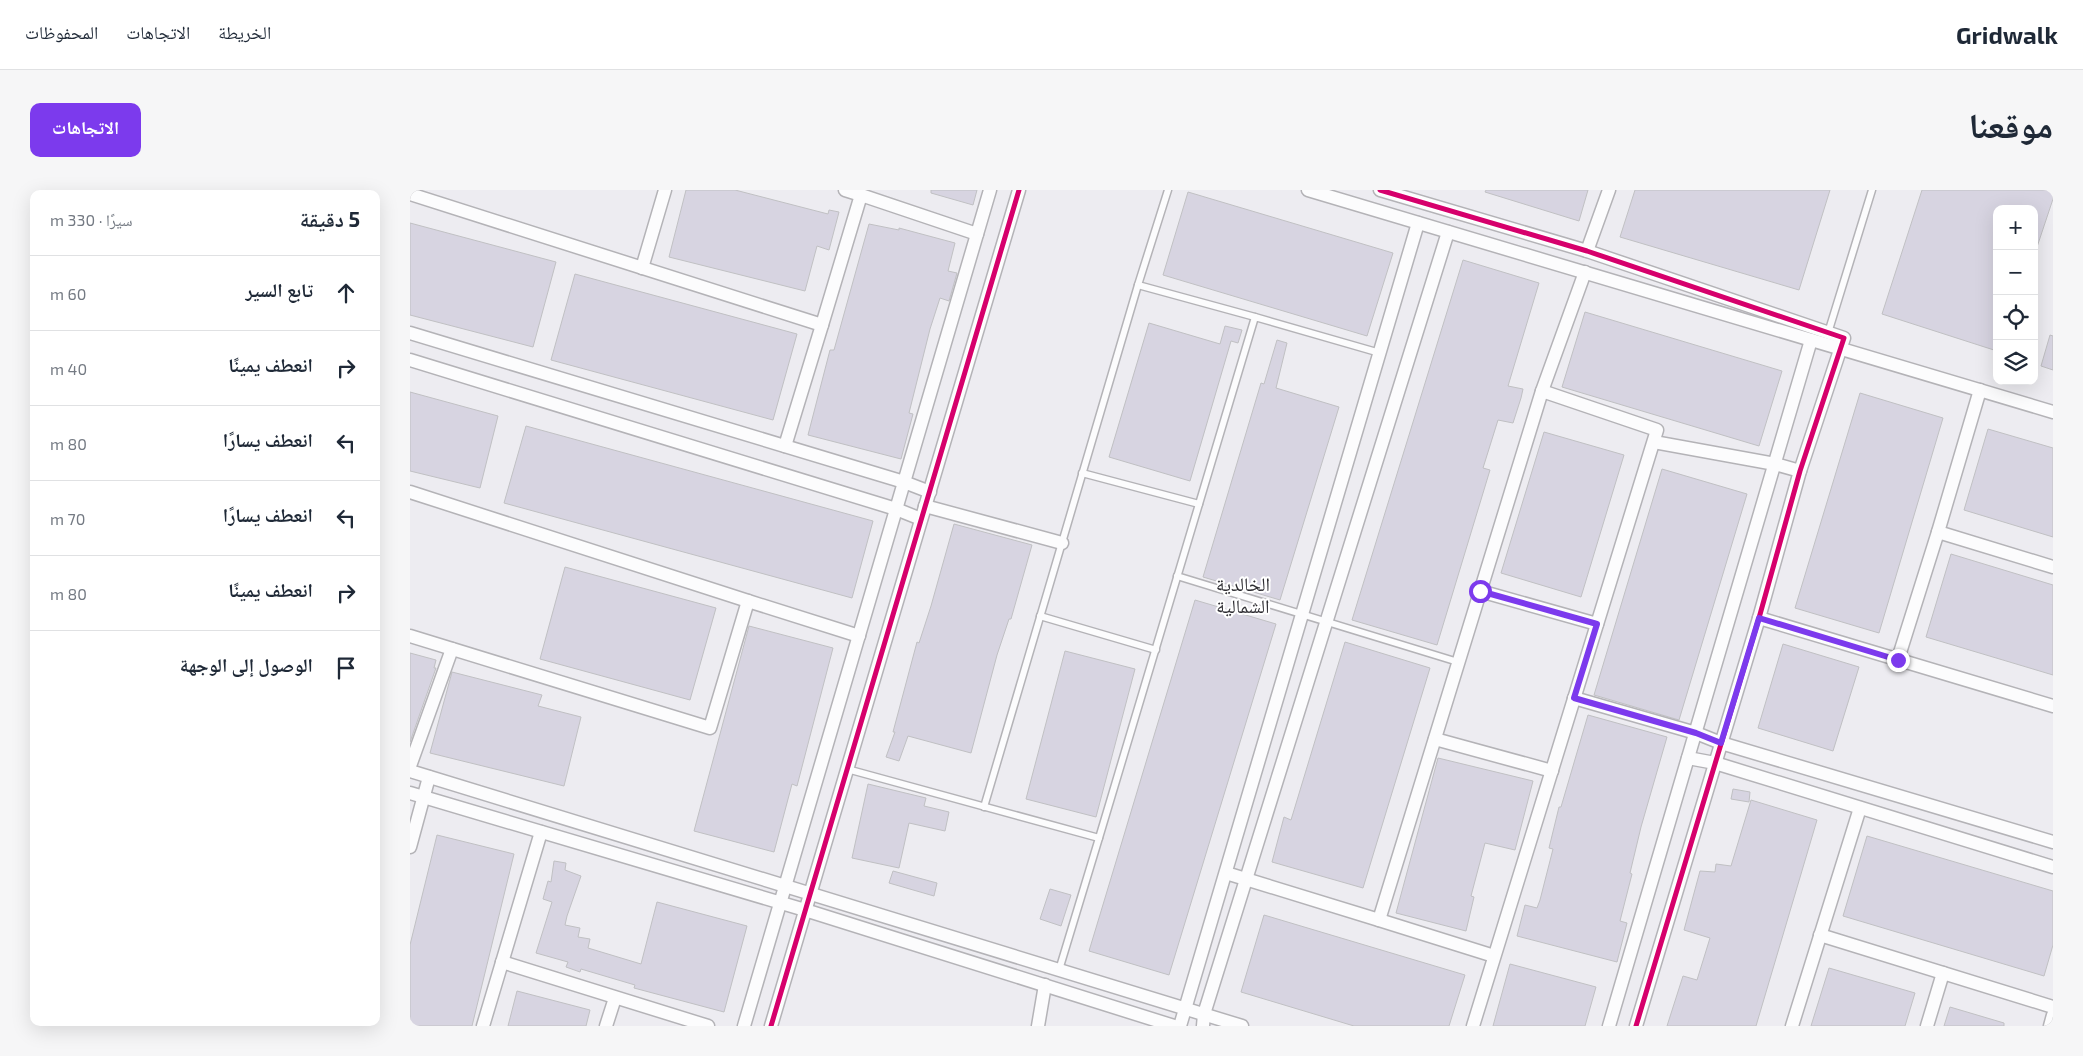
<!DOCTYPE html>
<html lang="ar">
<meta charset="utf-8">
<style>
body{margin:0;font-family:"Exo 2","Noto Naskh Arabic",sans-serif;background:#f6f6f7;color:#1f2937;direction:rtl}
.controls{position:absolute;right:15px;top:15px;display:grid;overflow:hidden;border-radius:10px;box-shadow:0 5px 20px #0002}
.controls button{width:45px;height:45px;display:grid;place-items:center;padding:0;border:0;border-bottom:1px solid #e0e1e3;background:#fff;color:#1f2937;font:25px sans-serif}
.stop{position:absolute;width:15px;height:15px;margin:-11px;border:4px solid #7c3aed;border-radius:50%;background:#fff}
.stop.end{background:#7c3aed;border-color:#fff;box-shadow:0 1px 5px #0008}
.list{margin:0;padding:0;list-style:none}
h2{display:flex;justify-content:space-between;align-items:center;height:65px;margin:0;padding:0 20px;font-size:21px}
h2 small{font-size:16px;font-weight:400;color:#747a83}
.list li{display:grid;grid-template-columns:32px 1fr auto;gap:15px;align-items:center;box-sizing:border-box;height:75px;padding:0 20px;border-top:1px solid #e0e1e3}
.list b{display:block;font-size:19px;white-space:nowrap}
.list em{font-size:16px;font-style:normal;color:#747a83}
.icon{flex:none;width:28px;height:28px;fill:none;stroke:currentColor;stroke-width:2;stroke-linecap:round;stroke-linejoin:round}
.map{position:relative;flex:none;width:1643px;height:836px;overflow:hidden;direction:ltr;border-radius:10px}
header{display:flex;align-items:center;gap:30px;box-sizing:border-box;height:70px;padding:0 25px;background:#fff;border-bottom:1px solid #e0e1e3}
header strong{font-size:24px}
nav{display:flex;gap:28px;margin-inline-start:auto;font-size:18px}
.intro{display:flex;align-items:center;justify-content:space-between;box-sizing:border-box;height:120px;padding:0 30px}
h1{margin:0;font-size:35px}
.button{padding:12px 22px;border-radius:10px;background:#7c3aed;color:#fff;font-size:18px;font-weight:700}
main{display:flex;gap:30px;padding:0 30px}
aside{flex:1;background:#fff;border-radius:10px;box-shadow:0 5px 20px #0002}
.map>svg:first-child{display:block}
.building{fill:#d7d4e1;stroke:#c0c0c3}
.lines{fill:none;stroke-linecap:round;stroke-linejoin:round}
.service-casing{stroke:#b4b3b7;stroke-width:9}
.minor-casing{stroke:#b4b3b7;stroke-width:15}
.service{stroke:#fcfcfd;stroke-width:6}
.minor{stroke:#fcfcfd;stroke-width:12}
.cycleway-casing{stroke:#fff;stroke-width:8}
.cycleway{stroke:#d6006c;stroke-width:5}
.route{stroke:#7c3aed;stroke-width:6}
.labels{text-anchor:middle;stroke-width:4;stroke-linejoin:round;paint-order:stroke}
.neighbourhood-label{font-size:19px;fill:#2d2c31;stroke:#fff}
</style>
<header>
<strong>Gridwalk</strong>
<nav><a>الخريطة</a><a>الاتجاهات</a><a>المحفوظات</a></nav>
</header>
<div class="intro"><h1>موقعنا</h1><a class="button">الاتجاهات</a></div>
<main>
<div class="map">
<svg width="1643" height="836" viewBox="0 0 1643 836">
<rect width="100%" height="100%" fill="#edecf1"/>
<g class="building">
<path d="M276,0H325L418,24L419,20L429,22L419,60L407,56L395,101L259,67Z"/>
<path d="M521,0H567L563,15L521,3Z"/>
<path d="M1076,0H1178L1169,31L1075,2Z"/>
<path d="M1225,0H1420L1389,100L1210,47Z"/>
<path d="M1512,0H1643V9L1626,60H1624V19H1587V161L1472,124Z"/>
<path d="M778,2L983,63L957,146L753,85Z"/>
<path d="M0,33L146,72L123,157L0,125Z"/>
<path d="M459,34L489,40V38L545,53L538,81L547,83L539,111L530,108L520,139L499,223L503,224L491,269L398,245L420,160H424Z"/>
<path d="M1053,70L1129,93L1098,196L1113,199L1111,208L1103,233L1088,230L1073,278L1080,280L1027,455L942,430Z"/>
<path d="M165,84L387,144L363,230L141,170Z"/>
<path d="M1175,122L1372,181L1349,256L1152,197Z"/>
<path d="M739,133L810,154L815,136L832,140L828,153L821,151L780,291L699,267Z"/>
<path d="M1640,145L1643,146V180L1631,176Z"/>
<path d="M867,150L877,153L866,198L929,217L870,410L793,387L851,193L854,194Z"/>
<path d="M0,202L88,226L70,298L0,281Z"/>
<path d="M1450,203L1533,228L1469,443L1385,418Z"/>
<path d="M116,236L463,331L442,408L94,313Z"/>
<path d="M1578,239L1643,258V347L1554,320Z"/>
<path d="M1134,242L1214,265L1171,407L1091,383Z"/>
<path d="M1252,279L1337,304L1269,530L1184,505Z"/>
<path d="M544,334L622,355L601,429H599L587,465L561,563L498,546L489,571L476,567L485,542H483L507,452L509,453L521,416Z"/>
<path d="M1541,364L1643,395V485L1516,447Z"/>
<path d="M155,377L306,418L280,510L130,469Z"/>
<path d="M785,410L866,434L759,785L679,761Z"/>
<path d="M339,436L423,458L387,596L382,594L364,662L284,641Z"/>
<path d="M935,452L1020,478L953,698L862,672L874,627L881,630Z"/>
<path d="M1373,454L1449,477L1423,561L1348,538Z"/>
<path d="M655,461L725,479L686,627L616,609Z"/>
<path d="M0,463L26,470L24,478H26L0,552Z"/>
<path d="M42,482L132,505L128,516L171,527L154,596L20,563Z"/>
<path d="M1178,525L1257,547L1231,637L1220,683L1222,684L1210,731L1217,733L1207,772L1107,746L1115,715L1127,718L1130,710L1143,659L1139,658L1149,617H1151Z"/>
<path d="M1028,568L1123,591L1105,660L1075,653L1061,706L1064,707L1056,741L986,723Z"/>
<path d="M458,594L516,608L514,616L539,622L535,641L499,633L489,678L442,668Z"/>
<path d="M1323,599L1340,602L1339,612L1321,609Z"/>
<path d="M1341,610L1407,630L1346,836H1257L1273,786L1287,790L1300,748L1274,740L1290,681L1305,682L1306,674L1321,676Z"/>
<path d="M27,645L104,664L62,836H0V755Z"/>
<path d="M1457,646L1643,701V755L1634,786L1433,726Z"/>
<path d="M144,671L156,673L155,680L171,686L157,726L155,735L170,738L168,747L180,749L178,758L231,774L247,712L337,736L314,822L224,798L225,795L171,779L170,782L156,777L158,772L126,763L142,712L133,709L138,691L141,692Z"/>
<path d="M483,681L527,693L524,706L479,693Z"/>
<path d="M640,699L661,705L651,736L630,729Z"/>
<path d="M854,725L1055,785L1039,836H944L831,802Z"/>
<path d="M1100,774L1186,797L1175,836H1083Z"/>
<path d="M1419,778L1505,803L1495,836H1401Z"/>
<path d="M107,801L180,820L176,836H98Z"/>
<path d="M1540,817L1594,833V836H1534Z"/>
</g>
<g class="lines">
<g class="service-casing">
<g id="service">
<path d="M758,0L728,95L845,127"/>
<path d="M1418,143L1462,0"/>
<path d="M672,283L789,314"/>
<path d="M767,386L1048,472"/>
<path d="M630,426L746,460"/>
<path d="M437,579L689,648L845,127L970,163"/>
<path d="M574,617L728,95"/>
<path d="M649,780L689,648"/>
</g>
</g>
<g class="minor-casing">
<g id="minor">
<path d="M435,0L451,5"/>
<path d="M898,0L1643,222"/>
<path d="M970,0L1177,61L1434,148L1390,281L1349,428L1226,836"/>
<path d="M0,4L412,135L375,256"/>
<path d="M1177,61L1199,0"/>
<path d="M232,78L255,0"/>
<path d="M412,135L451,5L567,44"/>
<path d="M0,143L494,292L520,302"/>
<path d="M0,170L486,319L511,329"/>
<path d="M1570,200L1528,342L1643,377"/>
<path d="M1244,252L1365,274L1390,281"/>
<path d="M0,302L338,411L300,538L0,446"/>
<path d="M515,316L652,353"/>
<path d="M1070,401L1187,434"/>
<path d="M338,411L449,446"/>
<path d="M1349,428L1643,516"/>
<path d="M1488,469L1528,342"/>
<path d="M1164,508L1286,543L1311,553L1643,652"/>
<path d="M1025,549L1142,581"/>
<path d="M1278,568L1305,573L1643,677"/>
<path d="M0,576L42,459"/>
<path d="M0,581L832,836"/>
<path d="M0,603L395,720L764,836"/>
<path d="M0,657L19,587"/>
<path d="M816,683L969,730L1132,201"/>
<path d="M969,730L1084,766"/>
<path d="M1410,745L1643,817"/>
<path d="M92,772L298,836"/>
<path d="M73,836L131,642"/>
<path d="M196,836L205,808"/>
<path d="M334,836L580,0"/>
<path d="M361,836L609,0"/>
<path d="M628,836L635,795"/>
<path d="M770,836L1008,33"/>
<path d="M793,836L794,824L1038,42"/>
<path d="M1063,836L1247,240L1132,201L1175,82"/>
<path d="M1199,836L1401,150"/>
<path d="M1382,836L1450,618"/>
<path d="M1517,836L1533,783"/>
<path d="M1640,836L1643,825"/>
</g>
</g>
<use href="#service" class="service"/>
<use href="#minor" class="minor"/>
<g class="cycleway-casing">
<g id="cycleway">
<path d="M970,0L1177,61L1434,148L1390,281L1349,428L1226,836"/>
<path d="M361,836L609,0"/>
</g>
</g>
<use href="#cycleway" class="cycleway"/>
</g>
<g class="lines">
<path class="route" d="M1070,401L1187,434L1164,508L1286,543L1311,553L1349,428L1488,470"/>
</g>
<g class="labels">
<g class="neighbourhood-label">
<text x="833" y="401">الخالدية<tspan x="833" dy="22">الشمالية</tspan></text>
</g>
</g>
</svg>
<div class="controls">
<button>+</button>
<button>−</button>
<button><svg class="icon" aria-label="locate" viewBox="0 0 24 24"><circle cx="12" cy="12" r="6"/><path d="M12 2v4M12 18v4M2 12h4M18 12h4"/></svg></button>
<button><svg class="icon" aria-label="layers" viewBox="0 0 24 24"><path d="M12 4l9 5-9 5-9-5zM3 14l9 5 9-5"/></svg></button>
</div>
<div class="stop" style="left:1070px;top:401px"></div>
<div class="stop end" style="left:1488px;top:470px"></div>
</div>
<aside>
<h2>5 دقيقة<small>سيرًا · 330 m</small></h2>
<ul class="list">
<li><svg class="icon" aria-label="ahead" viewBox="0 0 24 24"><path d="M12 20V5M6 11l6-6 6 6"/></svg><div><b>تابع السير</b></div><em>60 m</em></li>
<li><svg class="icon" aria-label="right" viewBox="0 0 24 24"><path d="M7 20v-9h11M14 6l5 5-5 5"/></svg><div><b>انعطف يمينًا</b></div><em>40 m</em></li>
<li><svg class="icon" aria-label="left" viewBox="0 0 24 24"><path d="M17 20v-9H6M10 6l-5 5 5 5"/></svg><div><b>انعطف يسارًا</b></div><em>80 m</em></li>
<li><svg class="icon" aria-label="left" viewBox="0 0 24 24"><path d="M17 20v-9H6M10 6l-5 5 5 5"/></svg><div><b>انعطف يسارًا</b></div><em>70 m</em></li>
<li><svg class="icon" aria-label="right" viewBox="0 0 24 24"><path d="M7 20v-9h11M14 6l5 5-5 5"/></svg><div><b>انعطف يمينًا</b></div><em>80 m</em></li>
<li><svg class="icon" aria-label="arrive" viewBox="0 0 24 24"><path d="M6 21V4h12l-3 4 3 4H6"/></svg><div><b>الوصول إلى الوجهة</b></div></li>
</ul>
</aside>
</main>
